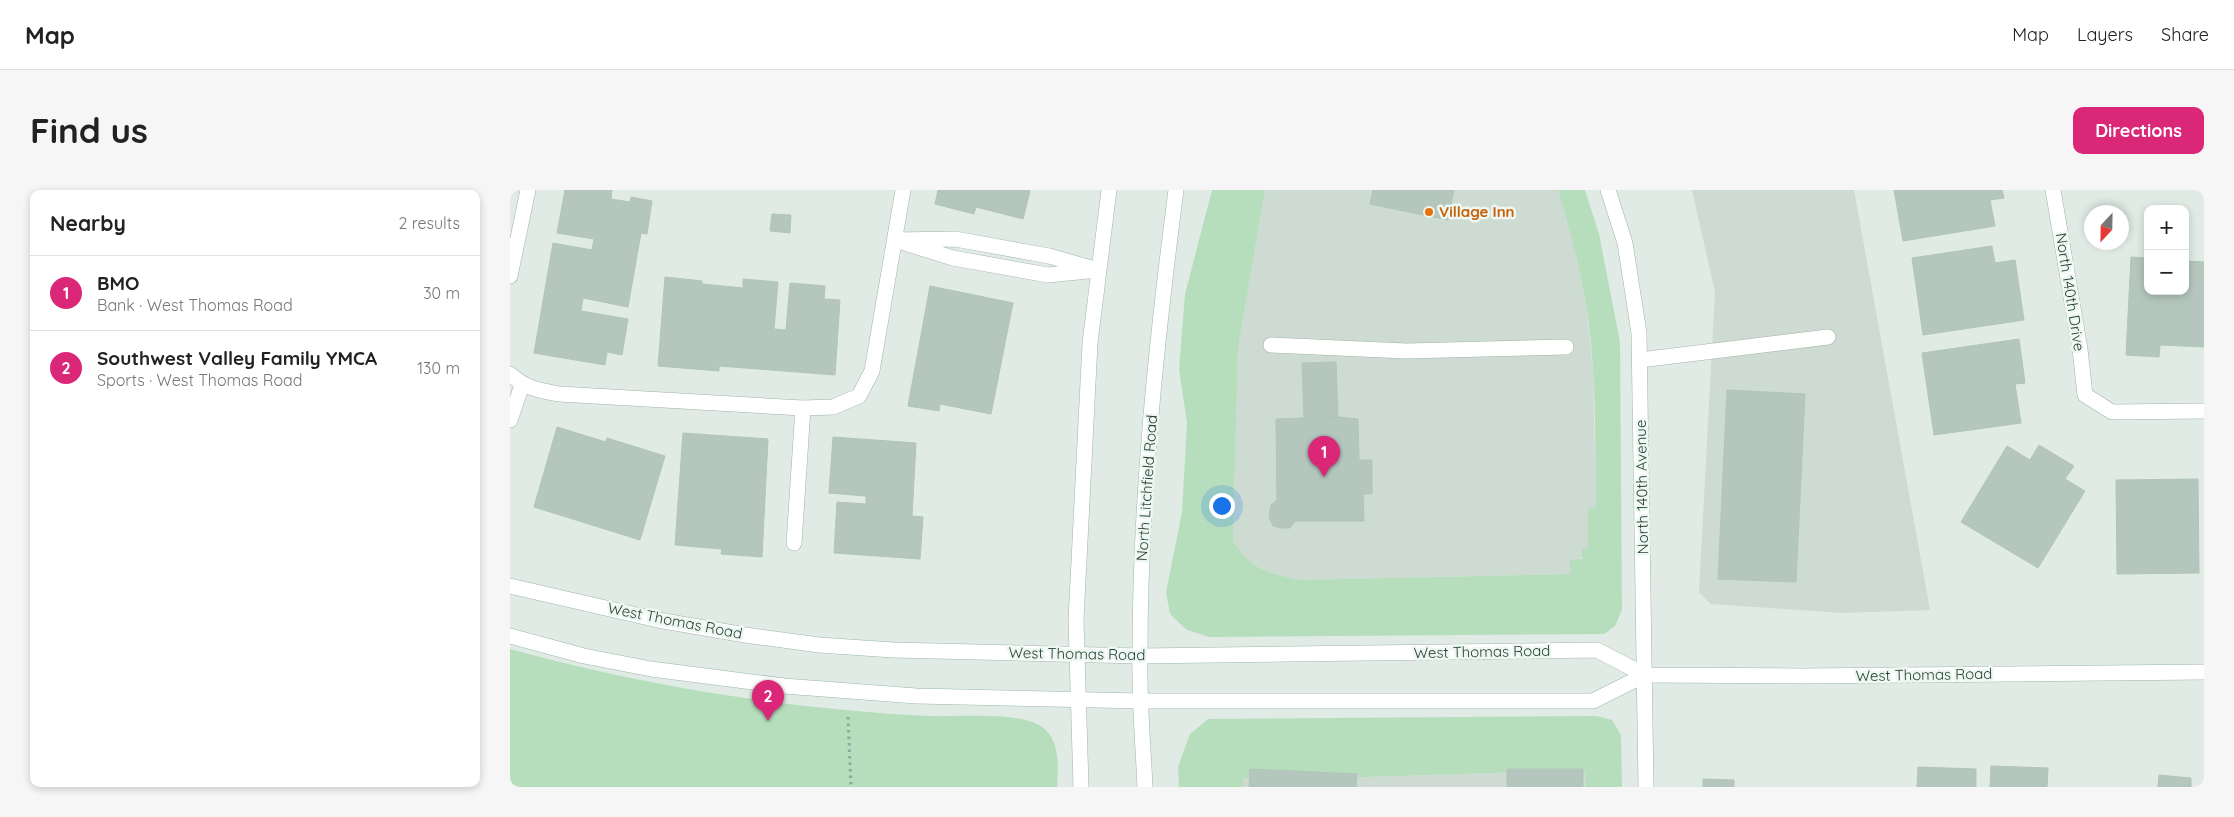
<!DOCTYPE html>
<meta charset="utf-8">
<style>
body{margin:0;font-family:Quicksand,sans-serif;background:#f6f6f6;color:#222}
.controls{position:absolute;right:15px;top:15px;display:grid;overflow:hidden;border-radius:10px;box-shadow:0 2px 8px #0003}
.controls button{width:45px;height:45px;display:grid;place-items:center;padding:0;border:0;border-bottom:1px solid #e0e0e0;background:#fff;color:#222;font:25px sans-serif}
.compass{position:absolute;left:1574px;top:15px;width:45px;height:45px;border-radius:50%;background:#fff;box-shadow:0 2px 8px #0003;rotate:202deg}
.you{position:absolute;left:711px;top:315px;width:18px;height:18px;margin:-12px;border:4px solid #fff;border-radius:50%;background:#1a73e8;box-shadow:0 0 0 8px #1a73e833}
.badge{display:grid;place-items:center;width:32px;height:32px;border-radius:50%;background:#db2777;color:#fff;font-size:16px;font-weight:700}
.pin{position:absolute;translate:-50% -41px;filter:drop-shadow(0 1px 2px #0008)}
.pin::after{content:'';position:absolute;top:26px;width:18px;height:15px;background:inherit;clip-path:polygon(0 0,100% 0,50% 100%)}
.list{margin:0;padding:0;list-style:none}
h2{display:flex;justify-content:space-between;align-items:center;height:65px;margin:0;padding:0 20px;font-size:21px}
h2 small{font-size:16px;font-weight:400;color:#767676}
.list li{display:grid;grid-template-columns:32px 1fr auto;gap:15px;align-items:center;box-sizing:border-box;height:75px;padding:0 20px;border-top:1px solid #e0e0e0}
.list b{display:block;font-size:19px;white-space:nowrap}
.list p{margin:0;font-size:16px;white-space:nowrap;color:#767676}
.list em{font-size:16px;font-style:normal;color:#767676}
.map{position:relative;flex:none;width:1694px;height:597px;overflow:hidden;border-radius:10px}
header{display:flex;align-items:center;gap:30px;box-sizing:border-box;height:70px;padding:0 25px;background:#fff;border-bottom:1px solid #e0e0e0}
header strong{font-size:24px}
nav{display:flex;gap:28px;margin-inline-start:auto;font-size:18px}
.intro{display:flex;align-items:center;justify-content:space-between;box-sizing:border-box;height:120px;padding:0 30px}
h1{margin:0;font-size:35px}
.button{padding:12px 22px;border-radius:10px;background:#db2777;color:#fff;font-size:18px;font-weight:700}
main{display:flex;gap:30px;padding:0 30px}
aside{flex:1;background:#fff;border-radius:10px;box-shadow:0 2px 8px #0003}
.map>svg:first-child{display:block}
.built{fill:#cddbd3}
.green{fill:#b6debc}
.building{fill:#b4c6bd;stroke:#b1c5ba}
.lines{fill:none;stroke-linecap:round;stroke-linejoin:round}
.service-casing{stroke:#a2b3aa;stroke-width:16}
.minor-casing{stroke:#a2b3aa;stroke-width:16}
.secondary-casing{stroke:#9db7ab;stroke-width:16}
.path{stroke:#7db09a;stroke-width:3;stroke-dasharray:2.5 4;stroke-linecap:butt}
.service{stroke:#fff;stroke-width:15}
.minor{stroke:#fff;stroke-width:15}
.secondary{stroke:#fff;stroke-width:15}
.food-dot{fill:#e8710a;stroke:#eff7f2;stroke-width:2}
.labels{text-anchor:middle;stroke-width:5;stroke-linejoin:round;paint-order:stroke}
.food-label{font-size:15px;font-weight:bold;fill:#c56008;stroke:#eff7f2;text-anchor:start}
.street-label{font-size:15px;fill:#1f3c30;stroke:#eff7f2}
</style>
<header>
<strong>Map</strong>
<nav><a>Map</a><a>Layers</a><a>Share</a></nav>
</header>
<div class="intro"><h1>Find us</h1><a class="button">Directions</a></div>
<main>
<aside>
<h2>Nearby<small>2 results</small></h2>
<ul class="list">
<li><span class="badge">1</span><div><b>BMO</b><p>Bank · West Thomas Road</p></div><em>30 m</em></li>
<li><span class="badge">2</span><div><b>Southwest Valley Family YMCA</b><p>Sports · West Thomas Road</p></div><em>130 m</em></li>
</ul>
</aside>
<div class="map">
<svg width="1694" height="597" viewBox="0 0 1694 597">
<rect width="100%" height="100%" fill="#dfebe4"/>
<g class="built">
<path d="M755,0H1048L1062,44L1076,115L1083,179L1086,318H1078V358L1060,384L788,390L756,383L736,370L723,351L728,159Z"/>
<path d="M1182,0H1344L1420,420L1333,423L1201,414L1189,402L1205,102Z"/>
<path d="M1075,580L1076,597H733L732,588L857,587Z"/>
</g>
<g class="green">
<path d="M702,0H755L728,159L723,351C743,381 755,382 788,390L1060,384V370L1072,369V359L1078,358V318H1086C1085,272 1086,226 1083,180C1080,119 1066,58 1048,0H1075L1089,44L1110,152L1112,420L1105,436L1094,444L699,447L677,440L660,424L656,402L672,322L677,233L669,179L675,104Z"/>
<path d="M0,459C134,496 278,519 417,526C444,527 508,522 529,535C551,548 548,575 547,597H0Z"/>
<path d="M1086,526L1102,530L1111,545L1112,597H1076L1075,580L857,587L733,588V597H669L668,577L680,544L698,529Z"/>
</g>
<g class="building">
<path d="M55,0H102L101,9L120,12L121,7L142,11L137,44L131,43L118,117L73,108L71,121L118,129L112,165L97,162L95,175L24,163L43,53L82,60L84,49L47,43Z"/>
<path d="M428,0H516L520,1L513,29L466,17L464,24L425,14Z"/>
<path d="M863,0H944L938,30L860,14Z"/>
<path d="M1384,0H1492L1494,8L1480,10L1485,36L1393,51Z"/>
<path d="M262,24L281,25L280,43L260,41Z"/>
<path d="M1482,56L1485,73L1505,70L1514,130L1413,145L1402,68Z"/>
<path d="M1621,67L1638,68V101H1675V71L1694,72V157L1650,155L1649,167L1616,165Z"/>
<path d="M155,87L192,91V94L233,98V89L268,92L264,139L276,140L280,93L315,96L314,109L330,110L325,185L209,176V181L148,176Z"/>
<path d="M420,96L503,113L481,224L430,214L429,221L398,216Z"/>
<path d="M1509,149L1515,193L1505,194L1511,233L1424,245L1412,163Z"/>
<path d="M826,172L828,227L794,228L792,173Z"/>
<path d="M1217,200L1295,204L1286,392L1208,389Z"/>
<path d="M828,227L848,229L849,270H862V304H853L854,331H785L780,338H771L763,336L759,327L761,315L767,310L766,229Z"/>
<path d="M47,237L96,252L97,248L155,266L130,350L24,317Z"/>
<path d="M173,243L258,249L252,367L211,364L212,359L165,355Z"/>
<path d="M323,247L406,253L402,326L413,327L410,369L324,363L327,312L356,314V306L319,303Z"/>
<path d="M1529,255L1564,276L1555,289L1575,301L1528,378L1451,332L1497,256L1520,270Z"/>
<path d="M1688,289L1689,383L1607,384L1606,290Z"/>
<path d="M1481,576L1538,578L1537,597H1480Z"/>
<path d="M1408,577L1466,579V597H1407Z"/>
<path d="M740,579L847,584L846,597H739Z"/>
<rect x="997" y="579" width="76" height="18"/>
<path d="M1649,585L1681,588V597H1648Z"/>
<path d="M1193,589L1224,590V597H1193Z"/>
</g>
<g class="lines">
<g class="service-casing">
<g id="service">
<path d="M445,49L539,66L588,80L538,85L443,68L385,50Z"/>
<path d="M0,86L18,0"/>
<path d="M761,155L896,161L1056,157"/>
<path d="M1130,170L1318,147"/>
<path d="M0,184C17,199 28,200 49,204L293,218L323,217L349,206L362,181L393,0"/>
<path d="M0,230L12,195"/>
<path d="M284,353L293,218"/>
</g>
</g>
<g class="minor-casing">
<g id="minor">
<path d="M1098,0L1115,53L1129,143L1136,597"/>
<path d="M1543,0L1570,159L1575,205L1602,222L1694,221"/>
</g>
</g>
<g class="secondary-casing">
<g id="secondary">
<path d="M0,396L148,430L235,445L309,455L383,460L630,466L1087,460L1135,485L1291,486L1694,482"/>
<path d="M0,446L74,466L141,479L274,496L406,506L631,511H1083L1135,485"/>
<path d="M571,597L566,430L580,153L599,0"/>
<path d="M635,597C633,553 629,509 630,464C630,309 646,154 666,0"/>
</g>
</g>
<path class="path" d="M338,527L341,597"/>
<use href="#service" class="service"/>
<use href="#minor" class="minor"/>
<use href="#secondary" class="secondary"/>
</g>
<circle class="food-dot" cx="919" cy="22" r="5"/>
<g class="labels">
<g class="food-label">
<text x="929" y="27">Village Inn</text>
</g>
<g class="street-label">
<text transform="translate(1560 102) rotate(81)" y="5">North 140th Drive</text>
<text transform="translate(1132 297) rotate(-91)" y="5">North 140th Avenue</text>
<text transform="translate(637 298) rotate(-86)" y="5">North Litchfield Road</text>
<text transform="translate(165 431) rotate(11)" y="5">West Thomas Road</text>
<text transform="translate(972 462) rotate(-1)" y="5">West Thomas Road</text>
<text transform="translate(567 464) rotate(1)" y="5">West Thomas Road</text>
<text transform="translate(1414 485) rotate(-1)" y="5">West Thomas Road</text>
</g>
</g>
</svg>
<div class="controls">
<button>+</button>
<button>−</button>
</div>
<svg class="compass" viewBox="-18 -18 36 36"><path d="M0-13l5 13h-10z" fill="#e53935"/><path d="M0 13l5-13h-10z" fill="#767676"/></svg>
<div class="you"></div>
<div class="pin badge" style="left:814px;top:287px">1</div>
<div class="pin badge" style="left:258px;top:531px">2</div>
</div>
</main>
